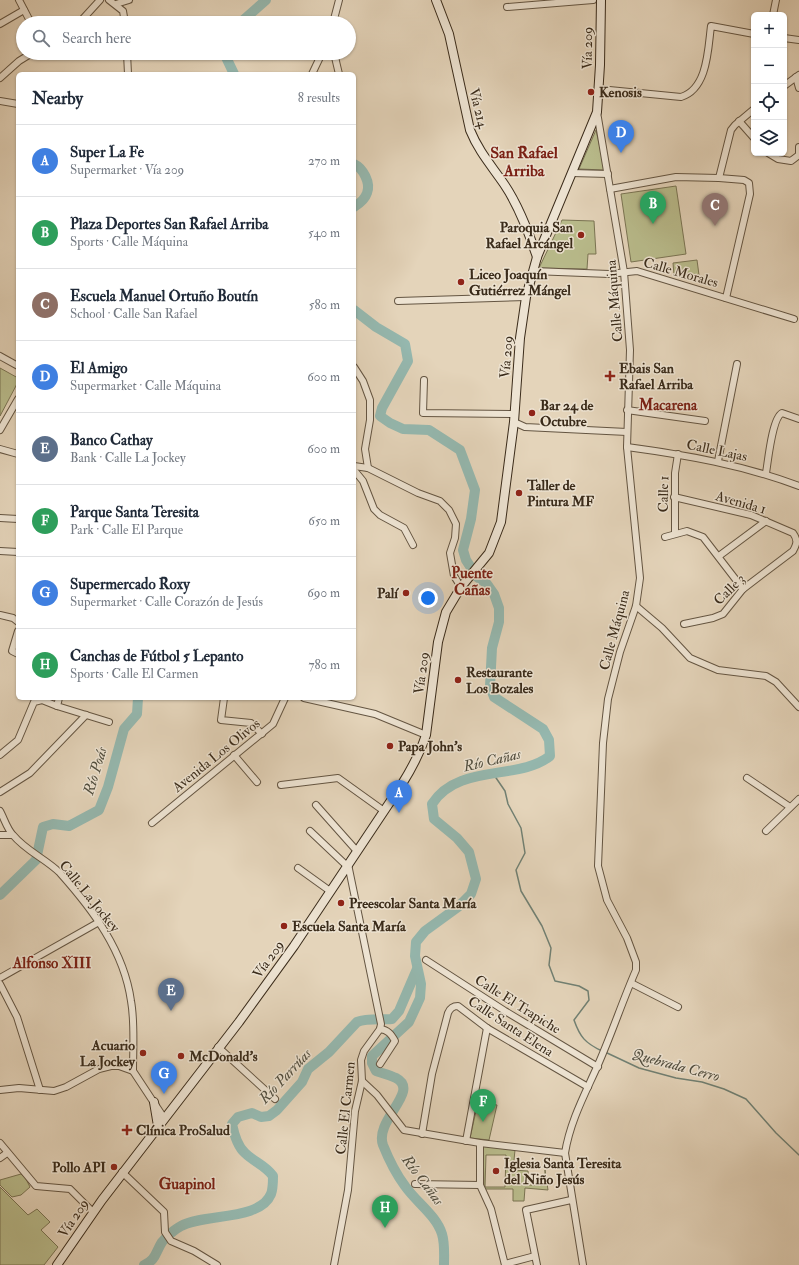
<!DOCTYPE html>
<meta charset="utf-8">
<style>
body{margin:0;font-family:"IM FELL Double Pica",serif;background:#f6f6f7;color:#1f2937}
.controls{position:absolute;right:12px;top:12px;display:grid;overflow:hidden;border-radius:6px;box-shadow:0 1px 3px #0004}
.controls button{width:36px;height:36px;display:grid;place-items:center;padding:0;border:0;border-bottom:1px solid #e0e1e3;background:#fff;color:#1f2937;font:20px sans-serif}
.you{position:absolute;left:428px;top:598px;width:14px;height:14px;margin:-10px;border:3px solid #fff;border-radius:50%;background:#1a73e8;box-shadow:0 0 0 6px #1a73e833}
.badge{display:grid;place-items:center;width:26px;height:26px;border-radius:50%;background:#2563eb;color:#fff;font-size:13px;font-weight:700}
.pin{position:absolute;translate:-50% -33px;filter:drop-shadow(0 1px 2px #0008)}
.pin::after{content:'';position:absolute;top:21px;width:14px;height:12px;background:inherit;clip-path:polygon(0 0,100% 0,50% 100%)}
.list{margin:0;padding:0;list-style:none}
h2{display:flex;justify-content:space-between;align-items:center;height:52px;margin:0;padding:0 16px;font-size:17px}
h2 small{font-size:13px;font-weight:400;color:#747a83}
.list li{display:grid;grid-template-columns:26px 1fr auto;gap:12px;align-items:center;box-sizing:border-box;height:72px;padding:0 16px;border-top:1px solid #e0e1e3}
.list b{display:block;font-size:15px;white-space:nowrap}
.list p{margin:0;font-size:13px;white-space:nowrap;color:#747a83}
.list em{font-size:13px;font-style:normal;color:#747a83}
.icon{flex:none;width:22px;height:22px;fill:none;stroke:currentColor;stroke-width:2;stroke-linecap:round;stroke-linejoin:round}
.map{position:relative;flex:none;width:799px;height:1265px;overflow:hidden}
.search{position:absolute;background:#fff;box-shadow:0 1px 3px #0004;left:16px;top:16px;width:340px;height:44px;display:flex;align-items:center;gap:10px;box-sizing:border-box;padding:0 14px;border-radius:22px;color:#747a83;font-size:15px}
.panel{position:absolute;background:#fff;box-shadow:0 1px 3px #0004;left:16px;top:72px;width:340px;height:628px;border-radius:6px}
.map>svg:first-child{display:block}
.green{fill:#b9bc8c;stroke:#7a7453;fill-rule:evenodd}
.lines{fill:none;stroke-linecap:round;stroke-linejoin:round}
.stream{stroke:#718073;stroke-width:1.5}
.river{stroke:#95b8af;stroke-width:10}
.street-casing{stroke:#645542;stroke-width:8}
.secondary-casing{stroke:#3a2b1a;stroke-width:10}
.street{stroke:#ede3d2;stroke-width:6}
.secondary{stroke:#ede3d2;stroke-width:8}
.poi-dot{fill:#8f2418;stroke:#ede3d2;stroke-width:1.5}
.labels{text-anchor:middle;stroke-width:3;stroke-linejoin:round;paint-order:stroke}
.street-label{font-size:14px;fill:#3a2b1a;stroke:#ede3d2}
.poi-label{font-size:14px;font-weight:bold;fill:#3a2b1a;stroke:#ede3d2;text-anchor:start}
.neighbourhood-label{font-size:15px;font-weight:bold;fill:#7a1f14;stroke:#ede3d2}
.water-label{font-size:15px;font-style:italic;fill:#514e3f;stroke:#ede3d2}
.quarter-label{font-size:16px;font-weight:bold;fill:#7a1f14;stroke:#ede3d2}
</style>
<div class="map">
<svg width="799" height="1265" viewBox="0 0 799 1265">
<rect width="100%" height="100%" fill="#e4d4ba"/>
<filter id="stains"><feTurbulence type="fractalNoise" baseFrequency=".005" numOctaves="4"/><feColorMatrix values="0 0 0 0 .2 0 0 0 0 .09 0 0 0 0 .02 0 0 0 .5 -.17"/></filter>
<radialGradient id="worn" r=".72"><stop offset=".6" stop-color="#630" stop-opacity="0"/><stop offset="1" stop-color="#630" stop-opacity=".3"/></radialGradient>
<g class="green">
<path d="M596,130L605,170L579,169Z"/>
<path d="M676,186L686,254L631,262L621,194Z"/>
<path d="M562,220L594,221L596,254H588L587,269L539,268Z"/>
<path d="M697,260L699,275L680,277L674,275L673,263Z"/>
<path d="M0,368L18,378V382L0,416Z"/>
<path d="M478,1102L497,1105L489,1140L470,1138Z"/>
<path d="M483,1146L515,1150L513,1170L528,1171L529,1185H545V1170L548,1190L525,1188L524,1201H513V1189H484ZM486,1155H506L505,1187H485Z"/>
<path d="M21,1174L26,1179L30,1187L21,1195L12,1197L0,1185V1180Z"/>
<path d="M0,1187L28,1215L37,1209L50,1222L41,1230L58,1247L44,1265H0Z"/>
</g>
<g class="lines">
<g class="stream">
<path d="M492,772L505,791L508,804L521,828L525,853L516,870L521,891L542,926L551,948L549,965L555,981L579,986L588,991L589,1000L574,1020C580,1037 585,1043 602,1051"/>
<path d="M605,1052L639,1068L676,1078L702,1082L724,1089L746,1099L776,1133L799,1155"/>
</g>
<g class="river">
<path d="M240,23L266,0"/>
<path d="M226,53L225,55L234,74"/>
<path d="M354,164C363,168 371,183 367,193C365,199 359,204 354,207"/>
<path d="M354,310L376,327L405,344L408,361L382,408L380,416L390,423L403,429L429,430L460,450L475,490L471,519L463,550L466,560L477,577L487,584L494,594L499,608V622L492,648L490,686L494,697L543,729L549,740L550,756C519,781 458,763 432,804L434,819L457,838L469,852L476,879L471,894L458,907L425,931L416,942L415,956L421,984L420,998L409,1022L372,1056V1063L376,1071C382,1073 390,1075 396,1078C421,1091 374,1120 383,1145C389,1160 396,1174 405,1186C416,1202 436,1215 442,1234C445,1244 444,1255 444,1265"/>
<path d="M0,895L36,860L43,827L53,824L69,826L99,810L108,787L124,729L137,714L138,698"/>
<path d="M144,1265C156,1260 155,1253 162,1242C166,1237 175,1229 181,1226C205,1213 260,1221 271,1194C273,1189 273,1181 273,1176C265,1165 254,1162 245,1153C237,1146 234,1134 232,1124L238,1117L252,1113L261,1117L269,1116L277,1110L302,1082L308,1069L329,1052L357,1022C367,1018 381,1020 392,1019L399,1011L417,969"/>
</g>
<g class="street-casing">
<g id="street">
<path d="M19,0L31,23"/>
<path d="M109,0L123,11L125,23"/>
<path d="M116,4L129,0"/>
<path d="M507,7L593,0"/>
<path d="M773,15L776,0"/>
<path d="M79,23L100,0"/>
<path d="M333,23L339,0"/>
<path d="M0,24L24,10"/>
<path d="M784,38L799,40"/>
<path d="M127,53L128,74"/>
<path d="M334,53L339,74"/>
<path d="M312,74L322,53"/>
<path d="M796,77L799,88"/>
<path d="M0,78L19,61L32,53"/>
<path d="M784,86L799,75"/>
<path d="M599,89L681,97C708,89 708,48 711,26L754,34"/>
<path d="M0,101L18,104"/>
<path d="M739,121L754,138"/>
<path d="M768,153L778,159L791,161L799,155V147"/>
<path d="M572,173L608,174"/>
<path d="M719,178L731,130L735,125L754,109"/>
<path d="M610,189L676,177L719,178L744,180L749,183L750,194L726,298"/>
<path d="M533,271L609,274L637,271L794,319"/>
<path d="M398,301L526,297"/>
<path d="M0,356L18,366"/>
<path d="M354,367L363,381L370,400V420L365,449L368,468"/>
<path d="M424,380L423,413L515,414"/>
<path d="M627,410L705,421"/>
<path d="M514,422L525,427L627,432"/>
<path d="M0,430L18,399"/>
<path d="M627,447C686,455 743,465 799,486"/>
<path d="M0,449L18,454"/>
<path d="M718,461L737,364"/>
<path d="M354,466L368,468L418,493L440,501L449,510L456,524L455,538L450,553L454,576L461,587"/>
<path d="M354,470L363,481L374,509L380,515L404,528L413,545"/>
<path d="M766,473C768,462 772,418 782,413L799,419"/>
<path d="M674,497L751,515L793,533C798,540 797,544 793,551L743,589L723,614L713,618L684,624"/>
<path d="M0,518L18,519"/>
<path d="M675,533V473L678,454"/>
<path d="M665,537L687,531L703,537L743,589"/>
<path d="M0,551L18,552"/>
<path d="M719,556L766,521"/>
<path d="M636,606L662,628L690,658L718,670L766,676L776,682L799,707"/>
<path d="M0,615L13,618L18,622"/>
<path d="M18,631L12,651L18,654"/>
<path d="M59,698L57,706L109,722"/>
<path d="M224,698L221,720L251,723L262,734"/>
<path d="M304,698L375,714L426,735"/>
<path d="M0,755L18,740L34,702L42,700L57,706"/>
<path d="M234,755L257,782"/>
<path d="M747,778L790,807"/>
<path d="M281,785L338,778L384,811"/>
<path d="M0,792L30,773L86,715"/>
<path d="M316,805L356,850"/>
<path d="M0,811C4,818 7,829 13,835C26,851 46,859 60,873C93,910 124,951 131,1001C135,1023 133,1048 133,1071"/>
<path d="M152,823L273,724L285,698"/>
<path d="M310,831L347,866"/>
<path d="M766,831L799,799"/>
<path d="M0,835H12"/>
<path d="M298,868L330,891"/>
<path d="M426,960L505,1011L598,1067"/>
<path d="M0,978L99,922"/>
<path d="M631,983L678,1007"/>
<path d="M0,984L17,1017L40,1090"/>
<path d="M380,1029C388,1030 391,1034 395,1041L380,1064"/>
<path d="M218,1047L275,1099"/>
<path d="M362,1081L377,1095L404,1130L480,1143L565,1153"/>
<path d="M0,1090L19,1088L54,1091L66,1087L99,1069L111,1066H119L133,1071L164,1118"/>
<path d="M422,1134L432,1074L448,1013C450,1008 453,1006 458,1006L487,1028L588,1087"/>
<path d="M466,1141L487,1028"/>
<path d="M0,1143L36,1186L70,1189L93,1212"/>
<path d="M480,1143V1185L491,1209L505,1265"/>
<path d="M0,1158L7,1153"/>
<path d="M122,1172L164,1212L165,1232L171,1241L194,1251L217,1265"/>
<path d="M415,1184L480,1185"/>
<path d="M505,1264L535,1256"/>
<path d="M334,1265L348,1190L355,1111L362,1081L361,1060L364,1051L380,1029L381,1024L348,864"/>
<path d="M537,1265L526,1210L571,1200"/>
<path d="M583,1265L565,1153C570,1122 584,1096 597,1067C611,1036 622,1002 636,970V962L627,938L607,900L598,866L603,743L608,699L620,652L636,606L640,578L627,447L630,350L624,272L597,112"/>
</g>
</g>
<g class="secondary-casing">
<g id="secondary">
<path d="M436,0L449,34L470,130C479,152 491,165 504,184C519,206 529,233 537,257"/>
<path d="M154,1102L158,1126"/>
<path d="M57,1265L102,1200L239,1022L294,946L402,784C412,768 420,753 426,735L438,642L446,612L461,587L489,553L501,522L514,422L520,338L526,297L537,257L597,112L600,65L601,0"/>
</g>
</g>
<use href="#street" class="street"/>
<use href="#secondary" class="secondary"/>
</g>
<g class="poi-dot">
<circle cx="591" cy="92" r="4"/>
<circle cx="581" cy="235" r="4"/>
<circle cx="461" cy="282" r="4"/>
<path d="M608 370h4v4h4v4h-4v4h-4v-4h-4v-4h4z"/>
<circle cx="532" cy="413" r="4"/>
<circle cx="519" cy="493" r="4"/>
<circle cx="406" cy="593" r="4"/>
<circle cx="458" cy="680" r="4"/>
<circle cx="390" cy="746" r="4"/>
<circle cx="341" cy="903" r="4"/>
<circle cx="284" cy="926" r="4"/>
<circle cx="143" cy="1053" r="4"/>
<circle cx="181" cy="1056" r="4"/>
<path d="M125 1124h4v4h4v4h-4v4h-4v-4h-4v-4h4z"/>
<circle cx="114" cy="1167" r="4"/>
<circle cx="496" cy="1171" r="4"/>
</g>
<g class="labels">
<g class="street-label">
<text transform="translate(587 48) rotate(-89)" y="5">Vía 209</text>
<text transform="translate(479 108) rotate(76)" y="5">Vía 214</text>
<text transform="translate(681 272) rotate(16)" y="5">Calle Morales</text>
<text transform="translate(614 301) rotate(-95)" y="5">Calle Máquina</text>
<text transform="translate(506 357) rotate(-85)" y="5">Vía 209</text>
<text transform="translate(717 450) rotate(12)" y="5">Calle Lajas</text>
<text transform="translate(663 494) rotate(-89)" y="5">Calle 1</text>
<text transform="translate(741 502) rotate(16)" y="5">Avenida 1</text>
<text transform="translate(729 589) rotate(-45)" y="5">Calle 3</text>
<text transform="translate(614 630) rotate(-75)" y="5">Calle Máquina</text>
<text transform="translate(421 673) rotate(-82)" y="5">Vía 209</text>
<text transform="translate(216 755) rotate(-39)" y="5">Avenida Los Olivos</text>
<text transform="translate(90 896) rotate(51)" y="5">Calle La Jockey</text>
<text transform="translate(268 959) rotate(-54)" y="5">Vía 209</text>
<text transform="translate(518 1004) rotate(32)" y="5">Calle El Trapiche</text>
<text transform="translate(511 1026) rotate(33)" y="5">Calle Santa Elena</text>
<text transform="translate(345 1108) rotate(-84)" y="5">Calle El Carmen</text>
<text transform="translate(73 1218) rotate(-56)" y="5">Vía 209</text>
</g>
<g class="poi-label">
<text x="599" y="97">Kenosis</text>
<text x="573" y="232" text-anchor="end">Paroquia San<tspan x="573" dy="16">Rafael Arcángel</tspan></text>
<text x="469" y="279">Liceo Joaquín<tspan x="469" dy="16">Gutiérrez Mángel</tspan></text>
<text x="619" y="373">Ebais San<tspan x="619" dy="16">Rafael Arriba</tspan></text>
<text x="540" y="410">Bar 24 de<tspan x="540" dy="16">Octubre</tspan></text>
<text x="527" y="490">Taller de<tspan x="527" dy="16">Pintura MF</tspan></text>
<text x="398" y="598" text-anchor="end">Palí</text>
<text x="466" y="677">Restaurante<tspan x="466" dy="16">Los Bozales</tspan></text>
<text x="398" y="751">Papa John's</text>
<text x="349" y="908">Preescolar Santa María</text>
<text x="292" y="931">Escuela Santa María</text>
<text x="135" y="1050" text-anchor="end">Acuario<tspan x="135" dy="16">La Jockey</tspan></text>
<text x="189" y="1061">McDonald's</text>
<text x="136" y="1135">Clínica ProSalud</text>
<text x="504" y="1168">Iglesia Santa Teresita<tspan x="504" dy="16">del Niño Jesús</tspan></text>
<text x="106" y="1172" text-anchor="end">Pollo API</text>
</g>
<g class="neighbourhood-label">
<text x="668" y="410">Macarena</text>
<text x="472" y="578">Puente<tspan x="472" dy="17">Cañas</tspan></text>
<text x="52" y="968">Alfonso XIII</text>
<text x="187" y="1189">Guapinol</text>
</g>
<g class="water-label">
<text transform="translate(492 760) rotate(-13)" y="5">Río Cañas</text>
<text transform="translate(95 771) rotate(-73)" y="5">Río Poás</text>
<text transform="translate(676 1065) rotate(15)" y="5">Quebrada Cerro</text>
<text transform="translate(285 1076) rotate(-47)" y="5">Río Parrúas</text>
<text transform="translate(423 1180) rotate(53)" y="5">Río Cañas</text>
</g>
<g class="quarter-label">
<text x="524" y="158">San Rafael<tspan x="524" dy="18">Arriba</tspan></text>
</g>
</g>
<rect width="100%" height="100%" filter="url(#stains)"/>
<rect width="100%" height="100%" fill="url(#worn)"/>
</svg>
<div class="controls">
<button>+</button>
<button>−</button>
<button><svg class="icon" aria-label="locate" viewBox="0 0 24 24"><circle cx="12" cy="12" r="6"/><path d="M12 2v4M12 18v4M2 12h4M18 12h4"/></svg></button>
<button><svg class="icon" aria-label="layers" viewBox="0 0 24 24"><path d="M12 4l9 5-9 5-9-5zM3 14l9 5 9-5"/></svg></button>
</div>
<div class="you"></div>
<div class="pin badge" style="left:399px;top:813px;background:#3f7fe0">A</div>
<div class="pin badge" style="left:653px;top:224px;background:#2e9e5b">B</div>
<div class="pin badge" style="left:715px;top:226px;background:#8d6e63">C</div>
<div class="pin badge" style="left:621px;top:153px;background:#3f7fe0">D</div>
<div class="pin badge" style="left:171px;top:1011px;background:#5c6f8a">E</div>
<div class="pin badge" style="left:483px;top:1122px;background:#2e9e5b">F</div>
<div class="pin badge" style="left:164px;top:1094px;background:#3f7fe0">G</div>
<div class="pin badge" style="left:385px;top:1228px;background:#2e9e5b">H</div>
<div class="search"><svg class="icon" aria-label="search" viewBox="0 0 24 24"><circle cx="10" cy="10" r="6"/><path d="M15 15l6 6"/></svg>Search here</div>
<section class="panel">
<h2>Nearby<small>8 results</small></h2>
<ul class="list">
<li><span class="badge" style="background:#3f7fe0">A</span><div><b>Super La Fe</b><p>Supermarket · Vía 209</p></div><em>270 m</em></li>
<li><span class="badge" style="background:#2e9e5b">B</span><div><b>Plaza Deportes San Rafael Arriba</b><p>Sports · Calle Máquina</p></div><em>540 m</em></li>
<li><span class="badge" style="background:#8d6e63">C</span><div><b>Escuela Manuel Ortuño Boutín</b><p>School · Calle San Rafael</p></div><em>580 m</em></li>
<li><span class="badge" style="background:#3f7fe0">D</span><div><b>El Amigo</b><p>Supermarket · Calle Máquina</p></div><em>600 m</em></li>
<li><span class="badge" style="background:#5c6f8a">E</span><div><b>Banco Cathay</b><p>Bank · Calle La Jockey</p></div><em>600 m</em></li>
<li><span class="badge" style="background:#2e9e5b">F</span><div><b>Parque Santa Teresita</b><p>Park · Calle El Parque</p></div><em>650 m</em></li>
<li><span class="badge" style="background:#3f7fe0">G</span><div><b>Supermercado Roxy</b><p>Supermarket · Calle Corazón de Jesús</p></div><em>690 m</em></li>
<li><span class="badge" style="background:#2e9e5b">H</span><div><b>Canchas de Fútbol 5 Lepanto</b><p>Sports · Calle El Carmen</p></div><em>780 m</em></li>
</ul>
</section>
</div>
